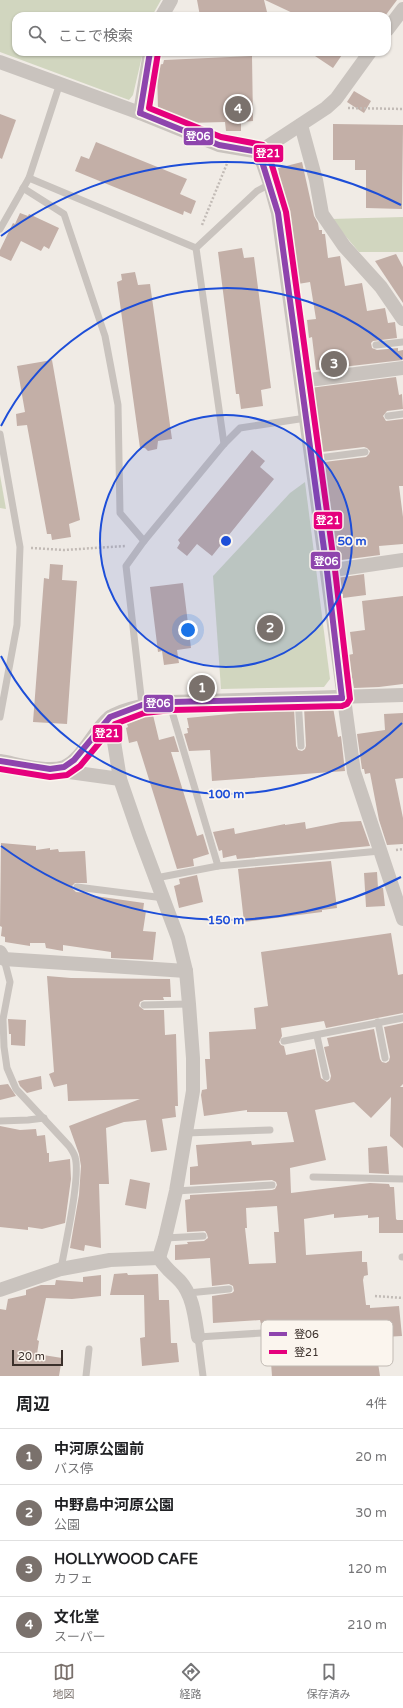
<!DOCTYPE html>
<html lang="ja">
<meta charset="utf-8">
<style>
body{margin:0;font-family:"Varela Round","Noto Sans JP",sans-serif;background:#f2f2f2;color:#202124}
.scale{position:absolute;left:12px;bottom:10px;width:51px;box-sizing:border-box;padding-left:4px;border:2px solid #3b302b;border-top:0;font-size:11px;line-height:14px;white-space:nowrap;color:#3b302b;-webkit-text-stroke:3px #fbf5ee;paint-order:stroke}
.you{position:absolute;left:188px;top:630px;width:14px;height:14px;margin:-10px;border:3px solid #fff;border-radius:50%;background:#1a73e8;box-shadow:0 0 0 6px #1a73e833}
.badge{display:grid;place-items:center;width:26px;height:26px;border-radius:50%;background:#7a716c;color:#fff;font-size:13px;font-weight:700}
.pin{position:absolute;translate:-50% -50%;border:2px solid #fff;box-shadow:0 1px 4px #0006}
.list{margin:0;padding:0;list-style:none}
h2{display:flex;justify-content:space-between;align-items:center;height:52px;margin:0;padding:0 16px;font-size:17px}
h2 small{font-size:13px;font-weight:400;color:#757577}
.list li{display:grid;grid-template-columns:26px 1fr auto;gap:12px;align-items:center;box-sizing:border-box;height:56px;padding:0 16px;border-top:1px solid #e0e0e0}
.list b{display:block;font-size:15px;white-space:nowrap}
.list p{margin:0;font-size:13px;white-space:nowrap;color:#757577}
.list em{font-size:13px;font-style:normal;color:#757577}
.icon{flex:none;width:22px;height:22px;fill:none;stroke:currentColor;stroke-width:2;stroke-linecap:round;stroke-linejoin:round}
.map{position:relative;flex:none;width:403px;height:1376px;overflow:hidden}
.search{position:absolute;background:#fff;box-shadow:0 1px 3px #0004;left:12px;right:12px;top:12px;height:44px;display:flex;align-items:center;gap:10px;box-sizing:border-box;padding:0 14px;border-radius:12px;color:#757577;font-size:15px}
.sheet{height:276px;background:#fff}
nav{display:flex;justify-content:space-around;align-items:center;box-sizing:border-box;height:56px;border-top:1px solid #e0e0e0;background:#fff;font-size:11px;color:#757577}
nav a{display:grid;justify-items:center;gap:2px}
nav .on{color:#7a716c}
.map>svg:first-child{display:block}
.green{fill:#d1d6bf}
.building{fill:#c3afa7;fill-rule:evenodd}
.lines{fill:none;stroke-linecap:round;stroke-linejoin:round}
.path{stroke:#c2bbb6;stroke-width:2.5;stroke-dasharray:2 2;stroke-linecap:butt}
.lane{stroke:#c9c3be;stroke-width:7}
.street{stroke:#c9c3be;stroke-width:14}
.bus-1-casing{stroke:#fbf5ee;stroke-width:9}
.bus-2-casing{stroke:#fbf5ee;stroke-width:9}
.bus-1{stroke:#8e44ad;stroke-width:6}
.bus-2{stroke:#e5007d;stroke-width:6}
.ring{fill:none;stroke:#1d4ed8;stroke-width:2}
.key{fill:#fbf5ee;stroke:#c1bab4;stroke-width:1}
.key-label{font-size:11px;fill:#3b302b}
.centre{fill:#1d4ed8;stroke:#fbf5ee;stroke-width:2}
.ring-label{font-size:12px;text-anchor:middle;font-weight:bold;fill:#1d4ed8;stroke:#fbf5ee;stroke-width:3.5;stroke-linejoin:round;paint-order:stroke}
.line-badge{stroke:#fbf5ee;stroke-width:1.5}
.badge-label{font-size:11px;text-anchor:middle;font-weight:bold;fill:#fff}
</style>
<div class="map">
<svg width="403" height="1376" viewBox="0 0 403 1376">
<rect width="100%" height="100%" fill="#f0ebe5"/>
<g class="green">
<path d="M0,0H161L152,16H16V52H143L133,95L129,100L0,52Z"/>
<path d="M403,217V252H359L331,219Z"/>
<path d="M0,475L6,509L0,508Z"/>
<path d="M305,482L330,679L324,687L221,689L213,576L290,493Z"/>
</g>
<g class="building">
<path d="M197,0H264L268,16H200Z"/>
<path d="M265,0H397L385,16H299Z"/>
<path d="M309,52H344L333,68Z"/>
<path d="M252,56L253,121L241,122V131H226L225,122L187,123L174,118L164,110H158L157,65L163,64L164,60Z"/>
<path d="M354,91L371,101L364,113L347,102Z"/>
<path d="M0,114L16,120L2,159L0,158Z"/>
<path d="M333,124L403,125L402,209L366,208V170H355V160H333Z"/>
<path d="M96,142L187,179L180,194L196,201L191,214L184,211L183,215L75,171L81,156L89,159Z"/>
<path d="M302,162L314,216L318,223L319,230H322V234H325L328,258L340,256L345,286L362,283L367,311L385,308L388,323L395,322L397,338L373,341L371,343L372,348L377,350L398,348V351L403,350V360L316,370L312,337L309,338L307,320L316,319L310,282L298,284L295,264L297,263L277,173H279L278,168Z"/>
<path d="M20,213L28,216L29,214L59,228L49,249L44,246L41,251L21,241L11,261L0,256V250L13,223L15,224Z"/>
<path d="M242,248L244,258L254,257L271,388L261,390L263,406L241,409L239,394H236L218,252Z"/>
<path d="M396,254L403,267V303L375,261Z"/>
<path d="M135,272L138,285L150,284L172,439L158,441L157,449L148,451L145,448H140L117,282L122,280L121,274Z"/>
<path d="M52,360L80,520L69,524L71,537L52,540L51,534H47L27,425L17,426L16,414L25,412L17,366Z"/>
<path d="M396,377L399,395L402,394L403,409L387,411L383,416L386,421L403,419V486H399L403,517V544L379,546L380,555L334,561L331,541L334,540L324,462L366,457L369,454L370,451L367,448L364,447L322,452L318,424L315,425L310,388Z"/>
<path d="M252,450L265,461L260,467L274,479L212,556L197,544L187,556L177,548L180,543L178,540Z"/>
<path d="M50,564L63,565L62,580L77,581L67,724L33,722L44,578L49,579Z"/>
<path d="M364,574L366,595L343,598V594H339L337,578Z"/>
<path d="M183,583L191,648L177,650L179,663L164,665L162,651L158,652L150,587Z"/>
<path d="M403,596V684L379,687L354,688L348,655L353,654L350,632L365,630L362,601Z"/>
<path d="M331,706V707H333L338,737L341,736L345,771L212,781L210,750L189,751L184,734L188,733L187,728H189L187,718L294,708L296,746L298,750L302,751L305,749L306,746L304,707Z"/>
<path d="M403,713V778L395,779L403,818V844L387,845L379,820L370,773L365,774L364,769H362L357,734L385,730L384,714Z"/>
<path d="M153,715L159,740L174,736L179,752H171L197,836L203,834L209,854L193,859L194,866L177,869L137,741L129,743L126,728L128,727L126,721Z"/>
<path d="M361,821L370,846L237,859L236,855L223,858L222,850L219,851L213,832L234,828L235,834L285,824V825L305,822L306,829L341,822Z"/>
<path d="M1,843L36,846V850L50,848V850L58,849L59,852L85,851L87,883H75L72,886L73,889L76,892L88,893V895L144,903L143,911H146L143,931L156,932L153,960L111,958V952L63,945V951L46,948L45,943H30V946L5,942V937L1,936L2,927L0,926Z"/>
<path d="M331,861L337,908L322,910V912L244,922L238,869Z"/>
<path d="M377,872L378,888H383L385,906L366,907L364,873Z"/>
<path d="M197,875L203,902L179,908L174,886L180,884L179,879Z"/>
<path d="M391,933L398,975L403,974V1013L326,1028L324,1021L281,1028L282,1036L279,1042L281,1045L284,1046L286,1055L315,1049L321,1078L327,1082L330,1080L331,1076L324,1047L329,1046L327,1038L374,1029L380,1059L382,1062L386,1063L389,1061L390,1057L384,1027L403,1023V1084L400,1087H403V1148L390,1136L391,1097L371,1118L354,1102L315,1110L326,1160L290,1168L291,1193L370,1183L389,1184L390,1187H394L396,1219L397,1220H403V1233H379V1217L368,1218V1215L334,1218V1214L304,1219L306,1255L362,1251V1262H367L368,1275L364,1276L363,1280L366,1305H370V1308L399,1306L402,1336L384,1337L386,1350H384L385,1362L378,1363L380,1376H272L270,1349L287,1347L286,1336L342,1333L346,1331L347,1327L345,1324L342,1323L286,1327L285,1320L261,1324L260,1320L213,1323L212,1296L232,1293L234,1291L233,1286L229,1284L212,1286L210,1258L175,1260V1245L188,1244L187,1242L204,1241L208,1238L207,1234L205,1231L187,1232L185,1200L190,1199V1195L272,1190L275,1189L277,1185L276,1182L272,1180L190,1185V1167L198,1166L196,1145L251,1141L252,1145L294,1142L287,1112H247V1110L204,1116L201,1095L202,1090L207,1089L205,1059H210L209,1032L256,1029L254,1008L268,1006L261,952ZM277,1206L279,1232H274L276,1263L249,1264L245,1228H247L246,1208Z"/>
<path d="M47,976L71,978L170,979L171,997H163L164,1000H144L140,1002L139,1006L144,1010H164L165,1035L176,1034L178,1106H175L176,1117L162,1119L167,1150L151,1152L146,1120L124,1122L106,1128L109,1184H99L101,1248L85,1245L84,1251L70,1248L79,1195L81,1166L79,1154L69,1126L140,1099L68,1101L67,1084L54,1087L49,1074L54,1072Z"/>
<path d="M8,1019L26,1020L25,1046L11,1045V1034H9Z"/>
<path d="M41,1076L42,1089L27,1093L20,1086L18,1081Z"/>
<path d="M8,1084L16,1096L0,1100V1085Z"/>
<path d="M0,1126L20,1130L36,1129L37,1136L45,1135L47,1153H49V1162L70,1159L71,1179L65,1223L42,1229L28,1227V1230L0,1227Z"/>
<path d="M387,1146L389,1174L369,1173L368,1148Z"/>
<path d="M130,1179L150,1183L146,1209L125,1205Z"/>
<path d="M127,1273L128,1275L158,1274L159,1300H169L171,1343H177L179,1362L142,1366L140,1338L145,1337L144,1295H110L114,1274Z"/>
<path d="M101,1275V1296L72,1299L46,1298L37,1340L39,1341L37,1354L62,1358L59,1376H0V1309L6,1310L8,1299L26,1295V1290L41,1285H55L56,1280L83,1282V1277Z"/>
</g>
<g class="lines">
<g class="path">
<path d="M348,108L403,109"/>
<path d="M202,225L228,161"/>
<path d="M31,548L64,550L125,546"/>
<path d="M396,850L403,849"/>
<path d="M375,1296L403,1298"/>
</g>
<g class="lane">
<path d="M29,178L196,248"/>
<path d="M23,188L64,214L105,336L118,405L120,513L144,541"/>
<path d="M0,229L29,178L60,83"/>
<path d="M376,345L403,342"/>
<path d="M388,416L403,414"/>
<path d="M0,434L20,547L17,625L0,717"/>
<path d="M224,444L196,248L257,191L270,184"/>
<path d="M311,459L365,452"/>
<path d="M298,699L301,746"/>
<path d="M171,702L173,715L218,866"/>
<path d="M142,705L126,566L144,541L224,444L240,428L306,418"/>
<path d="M156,878L218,866L380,851"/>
<path d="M77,887L164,898"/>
<path d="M4,959L10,982L3,1019L4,1047L7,1068L16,1089L69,1146C71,1149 74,1153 75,1157C81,1176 65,1245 61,1269"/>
<path d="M144,1005L189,1004"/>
<path d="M378,1022L385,1058"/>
<path d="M317,1036L326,1077"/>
<path d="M284,1041L403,1018"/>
<path d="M0,1121L28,1120L44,1118"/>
<path d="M186,1133L270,1130"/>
<path d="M313,1177L403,1179"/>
<path d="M176,1191L272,1185"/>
<path d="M165,1238L203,1236"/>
<path d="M402,1257H403"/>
<path d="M188,1293L229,1289"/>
<path d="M86,1376L89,1349"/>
<path d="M203,1376L198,1337L342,1328"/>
</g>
<g class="street">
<path d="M162,16L171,0"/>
<path d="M387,30L403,9"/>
<path d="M0,62L140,113L219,145L259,152L326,108L336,99L370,52"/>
<path d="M140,113L150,52"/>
<path d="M301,125L316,180L322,214L344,246L381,287L403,319"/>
<path d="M259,152L270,184L278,213L354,772L403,919"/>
<path d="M301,381L403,368"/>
<path d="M327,571L403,560"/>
<path d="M0,761C18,764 47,773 64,767C82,760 94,730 109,718C124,707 153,704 171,702L403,695"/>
<path d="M55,770L120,779"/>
<path d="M0,952L4,959L186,971"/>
<path d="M159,1258C166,1269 171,1272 180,1281C193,1295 195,1318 198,1337"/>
<path d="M0,1290L61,1269L110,1260L159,1258L165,1238L176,1191L193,1091V1058L189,1004L186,971L178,938L139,834L120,779L110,717"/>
</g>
<g class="bus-1-casing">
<g id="bus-1">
<path d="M140,113L219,145L259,152"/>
<path d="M140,113L150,52"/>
<path d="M259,152L278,213L327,571L342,698"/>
<path d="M0,761L50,769L64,767L74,760L110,717L142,705L171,702L342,698"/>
</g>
</g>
<g class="bus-2-casing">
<path id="bus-2" d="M0,769L50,777L67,775L80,766L115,724L144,713L172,710L342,706L347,704L350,699L335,570L286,212L267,149L263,145L221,137L149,108L158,53"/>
</g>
<use href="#bus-1" class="bus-1"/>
<use href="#bus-2" class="bus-2"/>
</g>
<circle cx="226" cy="541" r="126" fill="#1d4ed8" fill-opacity=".12"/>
<g class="ring">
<circle cx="226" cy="541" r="126"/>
<path d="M402 723A253 253 0 0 1 1 656M1 426A253 253 0 0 1 402 359"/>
<path d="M401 877A379 379 0 0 1 1 846M1 236A379 379 0 0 1 401 205"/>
</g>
<rect x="261" y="1320" width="132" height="46" rx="6" class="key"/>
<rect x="269" y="1332" width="18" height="4" fill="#8e44ad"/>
<rect x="269" y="1350" width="18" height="4" fill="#e5007d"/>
<g class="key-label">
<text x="294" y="1338">登06</text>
<text x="294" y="1356">登21</text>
</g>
<circle cx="226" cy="541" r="6" class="centre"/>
<g class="ring-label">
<text x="352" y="545">50 m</text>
<text x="226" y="798">100 m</text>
<text x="226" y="924">150 m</text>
</g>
<g class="line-badge">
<rect x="183" y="127" width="31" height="19" rx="4" fill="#8e44ad"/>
<rect x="253" y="144" width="31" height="19" rx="4" fill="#e5007d"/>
<rect x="313" y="511" width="30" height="19" rx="4" fill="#e5007d"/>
<rect x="310" y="551" width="31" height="19" rx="4" fill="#8e44ad"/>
<rect x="143" y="694" width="31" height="19" rx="4" fill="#8e44ad"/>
<rect x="92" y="724" width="31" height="19" rx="4" fill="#e5007d"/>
</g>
<g class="badge-label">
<text x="198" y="140">登06</text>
<text x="268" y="157">登21</text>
<text x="328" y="524">登21</text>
<text x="326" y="565">登06</text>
<text x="158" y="707">登06</text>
<text x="107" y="737">登21</text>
</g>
</svg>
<div class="scale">20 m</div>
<div class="you"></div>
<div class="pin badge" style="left:202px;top:688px">1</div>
<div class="pin badge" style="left:270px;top:628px">2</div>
<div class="pin badge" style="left:334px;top:364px">3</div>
<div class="pin badge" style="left:238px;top:109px">4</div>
<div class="search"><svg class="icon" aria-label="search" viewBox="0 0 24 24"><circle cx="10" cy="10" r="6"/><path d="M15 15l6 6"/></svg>ここで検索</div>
</div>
<section class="sheet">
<h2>周辺<small>4件</small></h2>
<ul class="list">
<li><span class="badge">1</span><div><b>中河原公園前</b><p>バス停</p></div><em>20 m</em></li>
<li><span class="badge">2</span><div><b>中野島中河原公園</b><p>公園</p></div><em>30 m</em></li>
<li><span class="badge">3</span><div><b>HOLLYWOOD CAFE</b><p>カフェ</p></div><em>120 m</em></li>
<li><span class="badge">4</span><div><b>文化堂</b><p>スーパー</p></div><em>210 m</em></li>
</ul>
</section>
<nav>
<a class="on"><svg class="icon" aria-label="map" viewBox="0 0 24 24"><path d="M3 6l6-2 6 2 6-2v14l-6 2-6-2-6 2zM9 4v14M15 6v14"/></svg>地図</a>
<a><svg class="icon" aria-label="directions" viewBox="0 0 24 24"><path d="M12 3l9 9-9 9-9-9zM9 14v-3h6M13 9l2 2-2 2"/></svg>経路</a>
<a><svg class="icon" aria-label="saved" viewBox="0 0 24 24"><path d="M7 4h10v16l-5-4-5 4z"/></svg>保存済み</a>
</nav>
